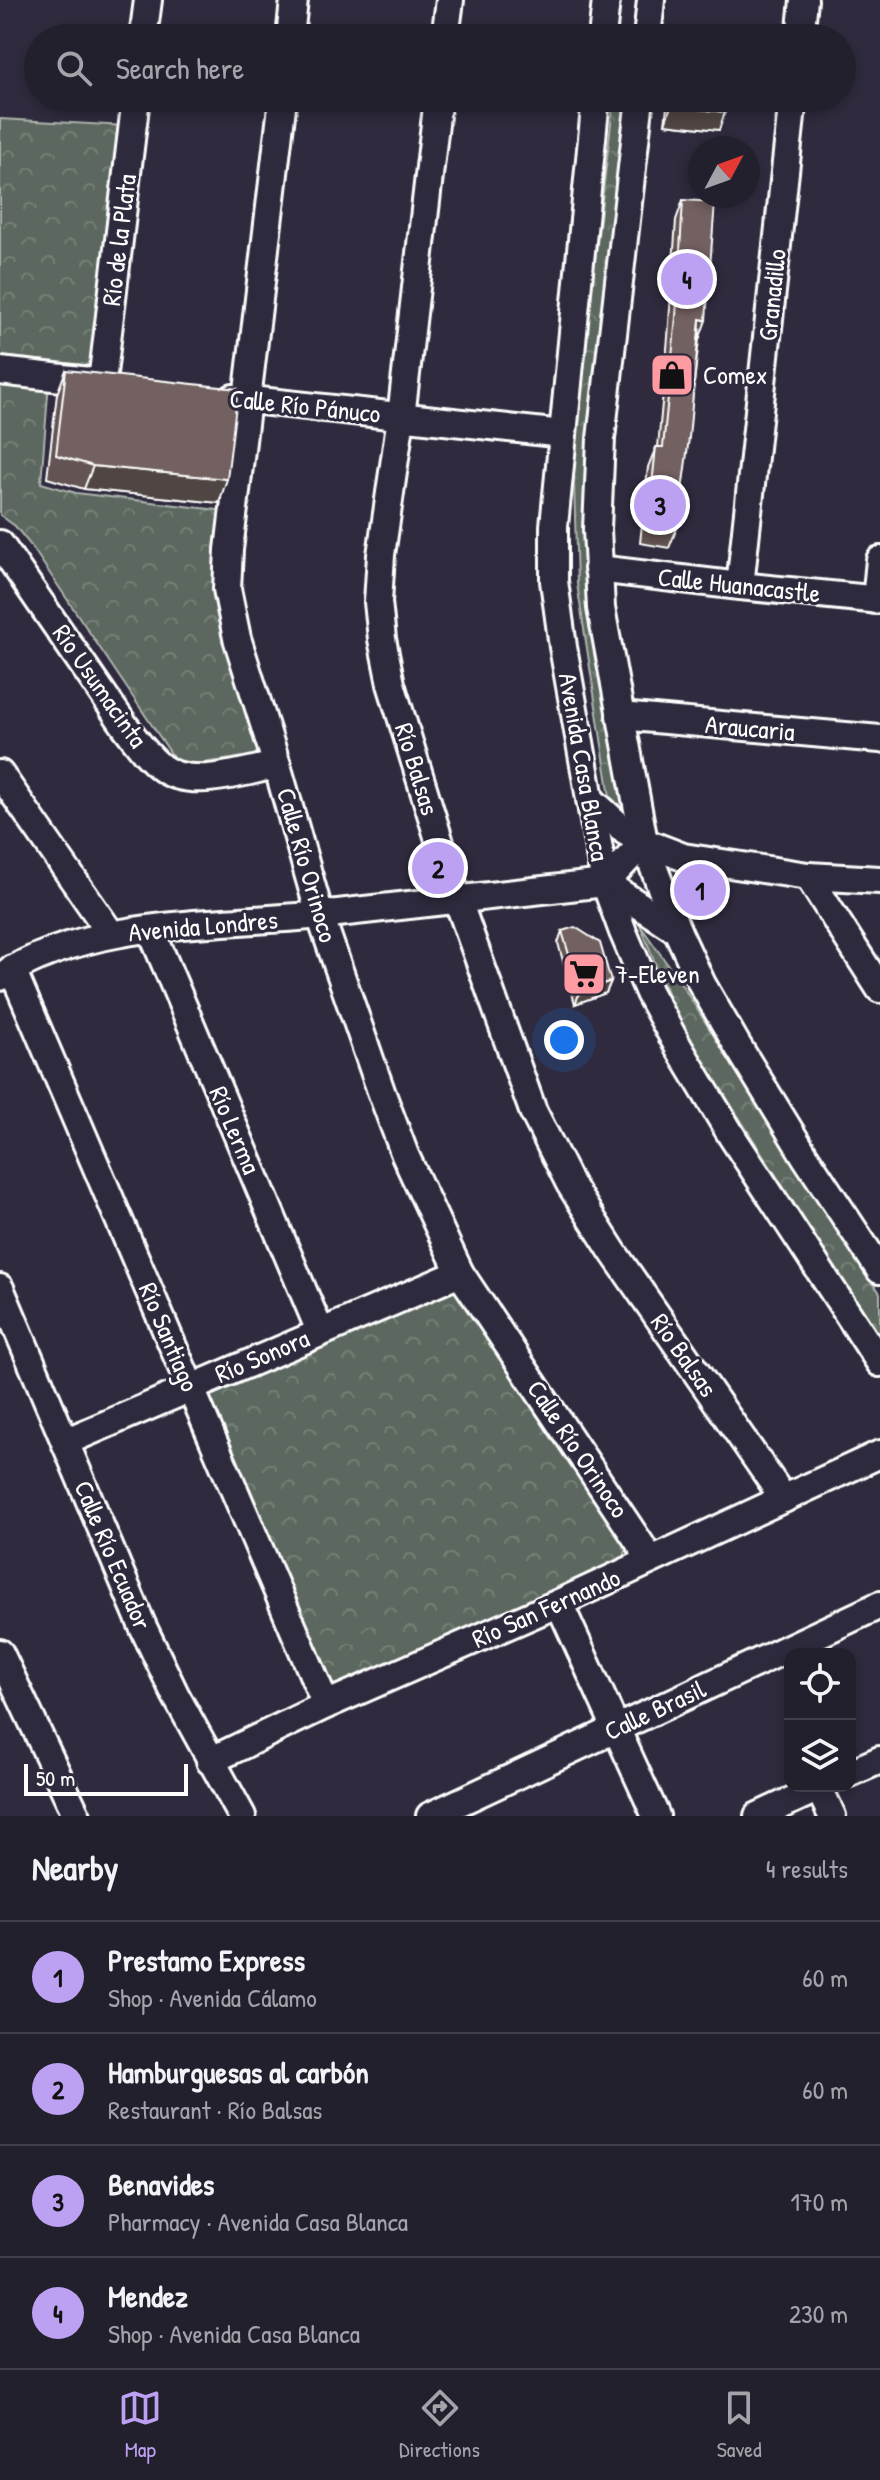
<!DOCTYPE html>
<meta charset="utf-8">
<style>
body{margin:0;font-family:"Patrick Hand",sans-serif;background:#2f2d3a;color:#f1f3f6}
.controls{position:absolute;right:24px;bottom:24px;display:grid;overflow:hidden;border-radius:16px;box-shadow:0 4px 12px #0003}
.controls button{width:72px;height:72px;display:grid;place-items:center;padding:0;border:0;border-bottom:2px solid #403e4a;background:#23202e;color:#f1f3f6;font:40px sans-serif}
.compass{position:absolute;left:688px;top:136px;width:72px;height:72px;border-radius:50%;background:#23202e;box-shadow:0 4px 12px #0003;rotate:49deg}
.scale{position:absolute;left:24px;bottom:20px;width:164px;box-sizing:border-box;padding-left:8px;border:4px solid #fff;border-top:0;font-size:22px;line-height:28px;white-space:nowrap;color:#fff;-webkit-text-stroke:6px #2f2a3d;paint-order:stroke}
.you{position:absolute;left:564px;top:1040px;width:28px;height:28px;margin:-20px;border:6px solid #fff;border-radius:50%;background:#1a73e8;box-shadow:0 0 0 12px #1a73e833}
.badge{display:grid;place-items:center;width:52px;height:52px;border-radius:50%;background:#bca0f2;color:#111;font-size:26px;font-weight:700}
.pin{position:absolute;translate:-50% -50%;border:4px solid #fff;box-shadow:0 2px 8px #0006}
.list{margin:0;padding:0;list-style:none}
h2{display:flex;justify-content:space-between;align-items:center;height:104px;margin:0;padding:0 32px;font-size:34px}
h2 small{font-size:26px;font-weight:400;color:#a3a3aa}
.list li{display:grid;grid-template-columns:52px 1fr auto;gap:24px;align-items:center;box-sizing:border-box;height:112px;padding:0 32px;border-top:2px solid #403e4a}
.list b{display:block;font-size:30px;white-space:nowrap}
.list p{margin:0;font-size:26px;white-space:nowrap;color:#a3a3aa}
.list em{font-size:26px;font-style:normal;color:#a3a3aa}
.icon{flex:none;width:44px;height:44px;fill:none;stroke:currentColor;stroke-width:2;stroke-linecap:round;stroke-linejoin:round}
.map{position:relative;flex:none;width:880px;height:1816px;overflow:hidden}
.search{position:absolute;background:#23202e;box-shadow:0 4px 12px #0003;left:24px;right:24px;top:24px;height:88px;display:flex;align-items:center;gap:20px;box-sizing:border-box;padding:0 28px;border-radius:44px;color:#a3a3aa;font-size:30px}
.sheet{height:552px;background:#23202e}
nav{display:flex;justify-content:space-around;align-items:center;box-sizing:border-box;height:112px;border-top:2px solid #403e4a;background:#23202e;font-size:22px;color:#a3a3aa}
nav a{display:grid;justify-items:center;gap:4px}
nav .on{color:#bca0f2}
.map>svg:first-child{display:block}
.park{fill:url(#park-crowns);stroke:#adb4ae;stroke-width:2}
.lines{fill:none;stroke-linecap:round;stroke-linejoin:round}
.minor-casing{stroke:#fff;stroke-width:32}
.minor{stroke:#2f2a3d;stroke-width:26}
.wall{fill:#635353;stroke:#fff;stroke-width:2}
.shaded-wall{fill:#504443;stroke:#fff;stroke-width:2}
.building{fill:#736160;stroke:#fff;stroke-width:2}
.labels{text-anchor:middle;stroke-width:6;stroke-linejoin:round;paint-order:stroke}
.street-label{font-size:26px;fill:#fff;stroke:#2f2a3d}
.poi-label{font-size:26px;fill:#fff;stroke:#2f2a3d;text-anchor:start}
</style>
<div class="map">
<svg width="880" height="1816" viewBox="0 0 880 1816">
<defs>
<pattern id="park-crowns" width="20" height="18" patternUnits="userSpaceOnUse" patternTransform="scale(2)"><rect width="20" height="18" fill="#5b685e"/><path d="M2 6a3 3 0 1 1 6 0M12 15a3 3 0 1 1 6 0" fill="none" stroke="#747f76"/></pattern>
</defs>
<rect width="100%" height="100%" fill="#2f2a3d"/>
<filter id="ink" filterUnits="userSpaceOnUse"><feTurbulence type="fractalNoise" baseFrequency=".0125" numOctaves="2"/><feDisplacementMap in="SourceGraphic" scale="16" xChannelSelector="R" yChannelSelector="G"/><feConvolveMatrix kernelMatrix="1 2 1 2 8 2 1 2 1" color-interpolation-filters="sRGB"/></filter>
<g filter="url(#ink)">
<g class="park">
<path d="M614,98H629L588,463L624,800L617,806L610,797L577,584L573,449Z"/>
<path d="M0,119L125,126L96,366L0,356Z"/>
<path d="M0,376L49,382L41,483L76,493L226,511L261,746L254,756L187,765L174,758L32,547L15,526L0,515Z"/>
<path d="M640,925L682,985L788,1154L880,1293V1338L680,1025Z"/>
<path d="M449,1290L461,1294L627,1544L624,1559L342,1689L325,1685L208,1403L212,1390Z"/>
</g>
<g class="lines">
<g class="minor-casing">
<g id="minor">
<path d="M143,38L148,0"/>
<path d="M290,38L294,0"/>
<path d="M445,38L450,0"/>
<path d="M602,38L606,0"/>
<path d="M647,38L651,0"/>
<path d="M800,38L804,0"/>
<path d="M283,98L229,550L227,589L237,638L277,765L320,915L381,1091L405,1155L460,1273L651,1560"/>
<path d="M438,98L401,417L381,555L378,602L382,639L391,684L457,898L533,1111L570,1184L613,1252L784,1499"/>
<path d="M596,98L554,526V581L563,647L605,883L623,932L649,993L679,1048L733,1138L880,1363"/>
<path d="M640,98L601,439L597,529L601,608L644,842L677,930L702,984L736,1043L805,1156L880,1270"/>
<path d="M0,371L98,382"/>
<path d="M102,382L136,98"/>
<path d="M233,398L563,434"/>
<path d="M0,544L125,726C136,740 147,757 162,768C191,790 244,771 277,765"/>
<path d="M598,569L740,586L880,600"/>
<path d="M740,586L793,98"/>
<path d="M876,600L880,560"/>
<path d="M620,716L880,739"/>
<path d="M0,774L111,934"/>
<path d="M590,799L626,832L644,842L683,857L808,876L880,880"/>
<path d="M808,876L880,989"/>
<path d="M605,883L677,930"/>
<path d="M605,883L644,842"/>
<path d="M151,930L320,1331"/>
<path d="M12,969L326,1705"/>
<path d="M0,977C92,918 215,926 320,915C415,905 510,893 605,883"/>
<path d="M0,1288L143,1627L175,1694L242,1816"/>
<path d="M65,1442L460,1273"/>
<path d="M559,1603L656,1816"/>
<path d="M0,1653L77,1816"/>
<path d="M210,1761L326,1705L559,1603L880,1454"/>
<path d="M850,1773L880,1760"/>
<path d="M819,1788L832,1816"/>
<path d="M430,1816L880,1605"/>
<path d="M758,1816L823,1786"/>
</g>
</g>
<use href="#minor" class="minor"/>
</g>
<g class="wall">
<path d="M668,98H727L719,130L665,124Z"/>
<path d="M683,200L699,340L677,528L669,548L640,543L648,467L656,447H658L668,337L676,220Z"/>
<path d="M66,370L219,503L84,489L47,478L57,394Z"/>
<path d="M562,931L611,981L606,993L575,1004L558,943Z"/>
</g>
<g class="shaded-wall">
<path d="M671,106L725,112L719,130L665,124Z"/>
<path d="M700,319L706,320L699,340Z"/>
<path d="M93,466L227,479L219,503L84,489Z"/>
<path d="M611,981L606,993L575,1004L580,992Z"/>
</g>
<g class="building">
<path d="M680,33L721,38H679Z"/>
<path d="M672,98H727L725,112L671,106Z"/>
<path d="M683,200L715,202L706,320L700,319L689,438L677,528L648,523L656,447H663L676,317Z"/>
<path d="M66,370L238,389L227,479L93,466L56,455Z"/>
<path d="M575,927L600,943L611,981L580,992L562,931Z"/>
</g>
</g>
<defs>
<g id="shop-square" transform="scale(2.3)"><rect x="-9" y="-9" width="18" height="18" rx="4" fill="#ff9aa2" stroke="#2f2a3d"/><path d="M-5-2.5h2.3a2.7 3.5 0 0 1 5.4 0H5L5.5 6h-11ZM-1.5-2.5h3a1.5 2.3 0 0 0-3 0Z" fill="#111"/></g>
<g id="supermarket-square" transform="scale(2.3)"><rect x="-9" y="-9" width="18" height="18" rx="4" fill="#ff9aa2" stroke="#2f2a3d"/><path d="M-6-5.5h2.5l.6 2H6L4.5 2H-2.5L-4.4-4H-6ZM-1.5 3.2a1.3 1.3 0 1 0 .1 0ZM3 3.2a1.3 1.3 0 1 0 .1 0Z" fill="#111"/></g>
</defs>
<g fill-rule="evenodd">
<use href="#shop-square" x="672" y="375"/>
<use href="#supermarket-square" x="584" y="974"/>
</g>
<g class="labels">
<g class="street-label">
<text transform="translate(119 240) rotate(-83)" y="9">Río de la Plata</text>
<text transform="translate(772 295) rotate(-84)" y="9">Granadillo</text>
<text transform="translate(305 406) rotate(6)" y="9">Calle Río Pánuco</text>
<text transform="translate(739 585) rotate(6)" y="9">Calle Huanacastle</text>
<text transform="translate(100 686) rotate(55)" y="9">Río Usumacinta</text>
<text transform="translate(750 728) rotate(5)" y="9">Araucaria</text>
<text transform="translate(584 767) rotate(80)" y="9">Avenida Casa Blanca</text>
<text transform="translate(417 769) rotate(73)" y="9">Río Balsas</text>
<text transform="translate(307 865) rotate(74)" y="9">Calle Río Orinoco</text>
<text transform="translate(203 926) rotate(-5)" y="9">Avenida Londres</text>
<text transform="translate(235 1130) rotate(67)" y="9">Río Lerma</text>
<text transform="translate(169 1337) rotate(67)" y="9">Río Santiago</text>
<text transform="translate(684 1355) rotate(55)" y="9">Río Balsas</text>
<text transform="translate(262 1356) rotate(-23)" y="9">Río Sonora</text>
<text transform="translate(578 1449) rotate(56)" y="9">Calle Río Orinoco</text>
<text transform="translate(113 1555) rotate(67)" y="9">Calle Río Ecuador</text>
<text transform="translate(546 1608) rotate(-24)" y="9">Río San Fernando</text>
<text transform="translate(655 1710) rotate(-25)" y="9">Calle Brasil</text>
</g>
<g class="poi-label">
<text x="703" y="384">Comex</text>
<text x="615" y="983">7-Eleven</text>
</g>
</g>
</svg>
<div class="controls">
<button><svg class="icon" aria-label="locate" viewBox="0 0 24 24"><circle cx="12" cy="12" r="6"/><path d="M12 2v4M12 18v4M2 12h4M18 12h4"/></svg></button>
<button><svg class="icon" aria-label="layers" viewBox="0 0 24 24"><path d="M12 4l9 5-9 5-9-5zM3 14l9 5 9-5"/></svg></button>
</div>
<svg class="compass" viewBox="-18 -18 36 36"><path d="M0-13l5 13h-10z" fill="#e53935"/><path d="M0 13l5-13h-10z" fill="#a3a3aa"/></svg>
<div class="scale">50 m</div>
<div class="you"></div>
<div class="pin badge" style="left:700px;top:890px">1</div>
<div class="pin badge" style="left:438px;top:868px">2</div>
<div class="pin badge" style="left:660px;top:505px">3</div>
<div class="pin badge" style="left:687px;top:279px">4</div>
<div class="search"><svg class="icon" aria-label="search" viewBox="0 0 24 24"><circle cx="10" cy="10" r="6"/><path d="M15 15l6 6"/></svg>Search here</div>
</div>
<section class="sheet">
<h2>Nearby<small>4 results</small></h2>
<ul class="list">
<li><span class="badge">1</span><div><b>Prestamo Express</b><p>Shop · Avenida Cálamo</p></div><em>60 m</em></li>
<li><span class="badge">2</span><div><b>Hamburguesas al carbón</b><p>Restaurant · Río Balsas</p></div><em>60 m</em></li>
<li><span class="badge">3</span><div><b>Benavides</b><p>Pharmacy · Avenida Casa Blanca</p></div><em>170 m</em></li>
<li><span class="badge">4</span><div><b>Mendez</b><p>Shop · Avenida Casa Blanca</p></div><em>230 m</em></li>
</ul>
</section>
<nav>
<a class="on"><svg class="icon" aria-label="map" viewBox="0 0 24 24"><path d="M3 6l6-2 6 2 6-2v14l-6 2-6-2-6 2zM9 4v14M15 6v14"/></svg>Map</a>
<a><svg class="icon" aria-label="directions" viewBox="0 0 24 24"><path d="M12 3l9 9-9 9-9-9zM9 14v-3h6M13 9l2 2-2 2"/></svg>Directions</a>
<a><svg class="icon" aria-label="saved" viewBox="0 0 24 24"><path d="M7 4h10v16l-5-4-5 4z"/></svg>Saved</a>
</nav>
